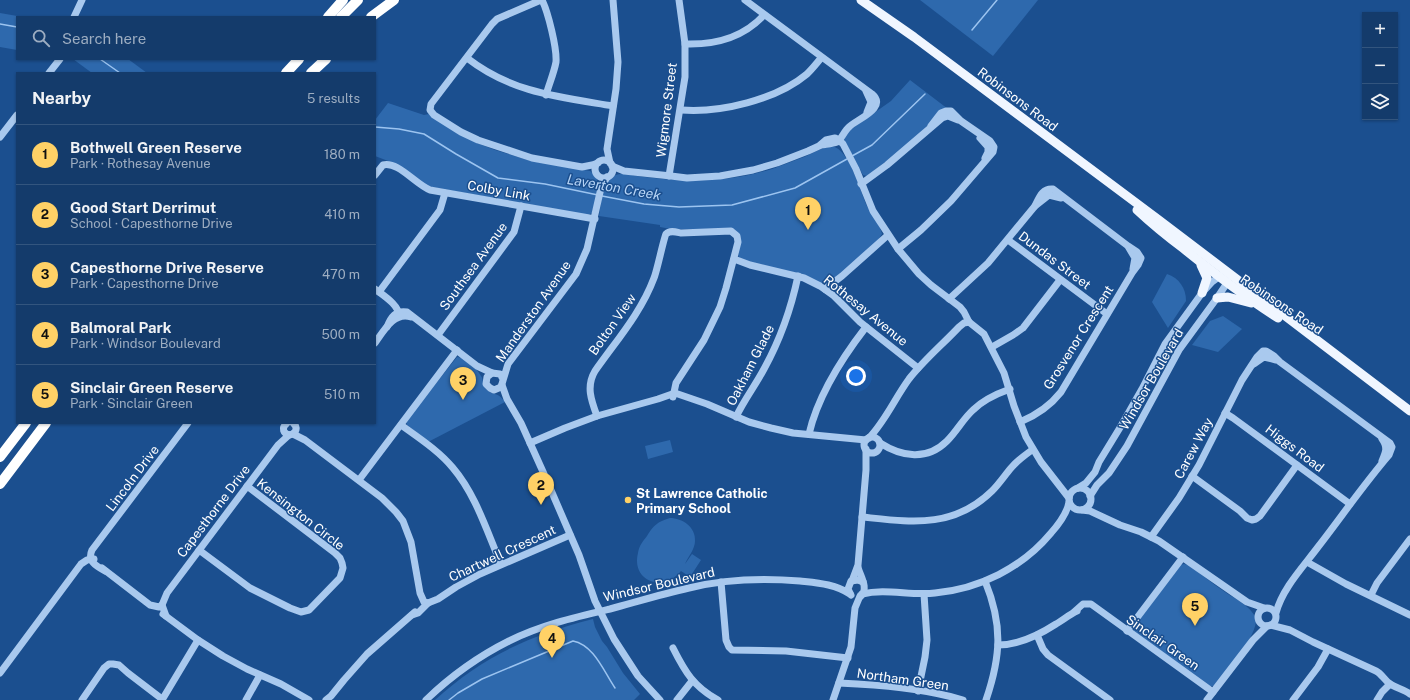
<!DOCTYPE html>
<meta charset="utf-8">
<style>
body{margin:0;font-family:"Public Sans",sans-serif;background:#214673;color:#f1f3f6}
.controls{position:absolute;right:12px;top:12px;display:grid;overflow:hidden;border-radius:0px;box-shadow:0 1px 3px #0004}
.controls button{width:36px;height:36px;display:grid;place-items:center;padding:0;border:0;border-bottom:1px solid #33557e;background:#143b6b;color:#f1f3f6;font:20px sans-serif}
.you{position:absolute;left:856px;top:376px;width:14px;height:14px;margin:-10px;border:3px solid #fff;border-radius:50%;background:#1a73e8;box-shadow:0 0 0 6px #1a73e833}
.badge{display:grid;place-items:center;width:26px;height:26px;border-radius:50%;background:#ffd166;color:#111;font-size:13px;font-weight:700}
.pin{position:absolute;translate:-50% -33px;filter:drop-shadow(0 1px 2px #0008)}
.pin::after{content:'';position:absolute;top:21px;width:14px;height:12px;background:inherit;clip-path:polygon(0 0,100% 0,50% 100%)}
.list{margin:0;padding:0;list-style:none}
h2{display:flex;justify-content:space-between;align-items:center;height:52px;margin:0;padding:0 16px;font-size:17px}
h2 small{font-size:13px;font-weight:400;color:#9dadc1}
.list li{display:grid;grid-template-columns:26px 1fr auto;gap:12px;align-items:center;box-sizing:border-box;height:60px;padding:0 16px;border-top:1px solid #33557e}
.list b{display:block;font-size:15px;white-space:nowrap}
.list p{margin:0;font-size:13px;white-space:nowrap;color:#9dadc1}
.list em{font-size:13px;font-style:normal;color:#9dadc1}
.icon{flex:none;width:22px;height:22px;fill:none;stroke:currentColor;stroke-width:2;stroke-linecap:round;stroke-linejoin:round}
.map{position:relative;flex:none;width:1410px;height:700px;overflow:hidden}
.search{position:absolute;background:#143b6b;box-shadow:0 1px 3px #0004;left:16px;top:16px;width:360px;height:44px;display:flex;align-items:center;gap:10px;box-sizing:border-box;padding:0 14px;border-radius:0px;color:#9dadc1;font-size:15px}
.panel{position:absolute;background:#143b6b;box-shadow:0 1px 3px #0004;left:16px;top:72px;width:360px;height:352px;border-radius:0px}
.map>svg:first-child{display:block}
.green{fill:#2e69ad}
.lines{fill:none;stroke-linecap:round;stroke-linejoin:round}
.stream{stroke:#9cc4f0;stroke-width:1.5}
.minor{stroke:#a9c9ee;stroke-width:7}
.major{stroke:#f0f6ff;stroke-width:9}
.highway{stroke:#fff;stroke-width:10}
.poi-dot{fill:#ffd166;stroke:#1b4f8f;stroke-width:1.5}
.labels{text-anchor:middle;stroke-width:3;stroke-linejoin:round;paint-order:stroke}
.street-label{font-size:13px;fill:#fff;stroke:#1b4f8f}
.poi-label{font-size:13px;font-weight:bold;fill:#fff;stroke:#1b4f8f;text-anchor:start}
.water-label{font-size:14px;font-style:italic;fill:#b5d3f5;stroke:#1b4f8f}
</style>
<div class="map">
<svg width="1410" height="700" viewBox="0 0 1410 700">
<rect width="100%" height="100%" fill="#1b4f8f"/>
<g class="green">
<path d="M920,0H1038L993,56Z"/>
<path d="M0,13L23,17H17V50L0,47Z"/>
<path d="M73,59H128L147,73H92Z"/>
<path d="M910,80L948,109L933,120L909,144L867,176L863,175L844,140L847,132L891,101Z"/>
<path d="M388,103L424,115L429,114L477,143L495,150L531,161L590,171C605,181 595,199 592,213L588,215L426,186L396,164L375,156V120Z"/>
<path d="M832,146C850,150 860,191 867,206C872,215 880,225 882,234L878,240L839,275L825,284C816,283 743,262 739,257C736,253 738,237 737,232L734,229H671L660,227V225L599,216C602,200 602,172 624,174C677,182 720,185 772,169C783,165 793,161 804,157C813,153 821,148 832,146Z"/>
<path d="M1167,274C1179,278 1186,288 1186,301L1168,328L1152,302Z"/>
<path d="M1223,316L1242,329L1218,352L1192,345L1210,321Z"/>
<path d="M457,357C465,357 477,368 481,376C484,380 482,386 487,390C494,396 497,391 505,402L428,442L407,425L406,421Z"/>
<path d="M670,440L673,452L648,459L645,446Z"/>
<path d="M670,518C682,518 696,527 695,541C695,549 688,557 685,564L692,554L701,560L690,577L681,571C663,593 631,581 638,553C639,546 643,541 647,536C654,525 657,522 670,518Z"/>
<path d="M1184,564L1189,565C1201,574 1213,584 1225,592C1237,600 1249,605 1256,618C1258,637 1225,671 1214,686H1209L1134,631V627L1180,565Z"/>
<path d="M593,619L595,627L602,641L607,647L623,673L640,694L634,700H435C483,656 531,635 593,619Z"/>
</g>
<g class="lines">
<g class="stream">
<path d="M0,24L17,27"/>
<path d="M972,30L997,0"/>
<path d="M100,59L120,73"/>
<path d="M375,127L399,129L424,134L456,154L498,178L545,184L598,195"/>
<path d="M852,156L872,145L925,94"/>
<path d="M602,196L644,204L679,207L732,205L795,188L847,159"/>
<path d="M449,700L458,693L482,679L573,641C594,645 604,672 615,688"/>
</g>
<g class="minor">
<path d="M541,0L497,19L492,24L431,104L430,110L434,115L461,132L478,140L532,158L582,167L592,165L598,163"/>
<path d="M542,0C548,12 557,48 556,62C554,73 549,84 546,95"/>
<path d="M745,0L872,94C888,108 857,119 849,127C844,131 842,139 837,142C832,144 826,144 821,145"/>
<path d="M74,17L82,0"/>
<path d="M685,44C716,45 743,38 764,15"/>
<path d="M467,58C512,93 559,97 613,106"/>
<path d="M49,73L60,59"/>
<path d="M866,91L871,102L867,112"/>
<path d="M681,110C720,113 776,100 807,74C812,69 817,63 821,58"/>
<path d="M0,137L17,115"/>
<path d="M980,138L988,147V152L985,158"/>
<circle cx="604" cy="169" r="9"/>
<path d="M610,163L607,149L616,89L618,62L613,0"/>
<path d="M612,166L624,171L671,176L687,178L720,176L753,170L777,163L808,151L819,146L826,140L835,138L839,140L843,144L856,169L873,211L898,249L919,274L931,285L960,307L964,312L969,322L984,334L1004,373L1014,406L1026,437L1041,462L1069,498"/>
<path d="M375,175L383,165C398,161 415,184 430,190L595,219"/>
<path d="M669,176L685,77V44L679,0"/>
<path d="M861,184L887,165L942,118L948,116L958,120"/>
<path d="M1008,240L1107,314"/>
<path d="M1129,248L1135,258L1133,269"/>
<path d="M898,249L921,230L951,201L993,152L994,147L990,141L961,121L951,111H946L941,113L931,126"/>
<path d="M734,259L750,265L804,278L820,286L834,296L860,322L918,368"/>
<path d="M375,289C384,296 399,305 399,316"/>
<path d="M825,289L842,276L888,235"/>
<path d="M379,292L440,210L445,193"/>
<path d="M949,299L988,263L1035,206L1049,195L1061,198"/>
<path d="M387,327C391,317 396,310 407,312L477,366L492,373"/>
<path d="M438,335L514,232L521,206"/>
<path d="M375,343C383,332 394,311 411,317"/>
<path d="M992,347L1013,335L1023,328L1060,280"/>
<path d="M1254,364L1264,357L1276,360"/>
<path d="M503,379L500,374L492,373L487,377L486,384L490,388L494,390L501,387L508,364L576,274L587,249L601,188L607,177"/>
<path d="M502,385L507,399L521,423L544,474L579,555L595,601L614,639L638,676L660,700"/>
<path d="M1225,413L1233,418L1350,504"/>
<path d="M597,416C591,400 586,386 595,371C616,341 641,313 654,278C657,271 664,237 666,234C670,230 676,232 681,233L731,231L737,236L738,242L726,288L720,307L704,340L676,383L673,397"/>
<path d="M736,417C744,400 755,386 764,369C780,340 791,309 798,276"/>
<path d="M1020,422C1037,415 1050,406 1061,392L1132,273L1138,265L1141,258L1137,252L1128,246L1053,189C1042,188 1039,198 1035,206"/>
<path d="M287,423C281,428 283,434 290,435C297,433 298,427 293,423"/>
<path d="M401,425C419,438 439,451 453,468C476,495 487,532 501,564"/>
<path d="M293,434L305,440L382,498L396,512L403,521L411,542L420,593L424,602L428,603"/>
<path d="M809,434C818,395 842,358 866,327"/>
<circle cx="872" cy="445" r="8"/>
<path d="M869,438C886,420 895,398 909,379C924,360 942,345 959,327L964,323L969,322"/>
<path d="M1382,439C1388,447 1386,452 1382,461"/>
<path d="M530,443L565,428L597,416L658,399L675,393L707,404L749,422L771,428L793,433L866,440"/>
<path d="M880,443C902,457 927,461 947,441C957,431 963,419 973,410C983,400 996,394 1010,389"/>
<path d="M1192,476L1240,511L1247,518L1252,520L1256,519L1260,516L1297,465"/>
<path d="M359,480L457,350"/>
<path d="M1078,488L1086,483L1095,472L1099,462L1121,426L1142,389L1165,344L1202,293L1212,282L1223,274"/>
<circle cx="1080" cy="499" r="11"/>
<path d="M1090,496L1097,485L1109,473L1127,446L1179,350L1217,298L1227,283V278"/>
<path d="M1082,510L1090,511L1120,525L1141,532L1159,541L1247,602L1264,608"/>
<path d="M862,517C911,522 953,529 992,491C999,484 1005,475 1011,468C1017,461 1025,455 1032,450"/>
<path d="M1151,537L1179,498L1199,465L1242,380L1257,357L1263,351H1266L1274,356L1280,362L1390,443L1392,447L1389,455C1364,484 1342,516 1318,547C1303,567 1282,589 1276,613"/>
<path d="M199,550L250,588L290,608L301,612L309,610L340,578L343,568L342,563L340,558L335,553L247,486"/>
<path d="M1307,562L1346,584L1410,615"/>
<path d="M858,567C860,576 869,588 861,596"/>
<path d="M102,568L150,605L159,607L162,605"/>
<path d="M105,571C96,566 87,561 92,550L188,423"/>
<path d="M852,581L858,565L866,470V449"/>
<path d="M985,581C1003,625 1001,656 986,700"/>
<path d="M721,582L726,640L729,647L732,650L786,651L848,658"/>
<path d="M862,594C886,588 911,596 935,593C979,589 1022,568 1051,533C1059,524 1067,514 1069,502"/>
<path d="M851,595L848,589L851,581L858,580L863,582"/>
<path d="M1371,595L1377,583L1410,539"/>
<circle cx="1267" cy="617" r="9"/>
<path d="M1074,612L1083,604H1091L1213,692"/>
<path d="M163,614L198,640L223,656L247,669L281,684L309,700"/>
<path d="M412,615L418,613L428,603L438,599L456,587L480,574L570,535"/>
<path d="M166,616L162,605L167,593L278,445L289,435"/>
<path d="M1270,625L1290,630L1313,642L1376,671C1382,674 1384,680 1390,684C1396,688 1404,689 1410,694"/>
<path d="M1127,631L1183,557"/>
<path d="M1037,635L1043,649L1048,655L1110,700"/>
<path d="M998,645C1019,645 1039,635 1056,624C1063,620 1070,614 1077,611"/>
<path d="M673,648C685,672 694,687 718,700"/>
<path d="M0,673L81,564L87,560L94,559"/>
<path d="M839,683C880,685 923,688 963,700"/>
<path d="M918,691L925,657L927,640L924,594"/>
<path d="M82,700L104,668L109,664H113L119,665L128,673L162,699"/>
<path d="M162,700L198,640"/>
<path d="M246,700L260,675"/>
<path d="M326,700L331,696L344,680L367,654L415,612"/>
<path d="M426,700C452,675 477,657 509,641C541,625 576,617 610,609C636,602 662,594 689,588C725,579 763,578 800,581C818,583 835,584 850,594"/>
<path d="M677,700L692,681"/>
<path d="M833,700L851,647L855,608L860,596"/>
<path d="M1207,700L1253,640L1267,626"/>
<path d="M1293,700L1318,667L1328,649"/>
<path d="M1377,700L1382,692L1390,684"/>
</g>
<g class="major">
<path d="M861,0L914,37L1159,220L1410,411"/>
<path d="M1137,210C1152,224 1168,237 1184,249C1215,274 1245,297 1278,318"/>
<path d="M1201,265L1207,278L1202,293"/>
<path d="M1217,298L1228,297L1251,303"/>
</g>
<g class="highway">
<path d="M328,17L343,0"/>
<path d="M341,17L358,0"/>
<path d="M371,17L394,0"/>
<path d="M286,73L299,59"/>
<path d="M311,73L326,59"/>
<path d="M0,457L26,423"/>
<path d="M0,484L46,423"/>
</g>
</g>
<circle class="poi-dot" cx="628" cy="500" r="4"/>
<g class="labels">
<g class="street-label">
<text transform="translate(1018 99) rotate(37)" y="5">Robinsons Road</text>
<text transform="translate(666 110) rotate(-83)" y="5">Wigmore Street</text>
<text transform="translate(499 190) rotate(10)" y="5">Colby Link</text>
<text transform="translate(1055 260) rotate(37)" y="5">Dundas Street</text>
<text transform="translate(473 266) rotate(-54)" y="5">Southsea Avenue</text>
<text transform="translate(1282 304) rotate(34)" y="5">Robinsons Road</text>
<text transform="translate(866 310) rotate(39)" y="5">Rothesay Avenue</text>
<text transform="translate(533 311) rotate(-55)" y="5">Manderston Avenue</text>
<text transform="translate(612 324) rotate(-55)" y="5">Bolton View</text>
<text transform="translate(1078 337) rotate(-58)" y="5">Grosvenor Crescent</text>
<text transform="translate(750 365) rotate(-63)" y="5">Oakham Glade</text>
<text transform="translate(1151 379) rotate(-60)" y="5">Windsor Boulevard</text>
<text transform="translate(1193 448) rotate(-62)" y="5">Carew Way</text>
<text transform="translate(1295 448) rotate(37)" y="5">Higgs Road</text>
<text transform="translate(132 478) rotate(-53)" y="5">Lincoln Drive</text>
<text transform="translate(213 511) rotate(-53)" y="5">Capesthorne Drive</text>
<text transform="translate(301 514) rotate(38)" y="5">Kensington Circle</text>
<text transform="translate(502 553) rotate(-25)" y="5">Chartwell Crescent</text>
<text transform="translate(659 584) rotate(-13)" y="5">Windsor Boulevard</text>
<text transform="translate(1163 642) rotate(35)" y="5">Sinclair Green</text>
<text transform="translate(903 679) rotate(8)" y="5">Northam Green</text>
</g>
<g class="poi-label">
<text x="636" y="498">St Lawrence Catholic<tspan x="636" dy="15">Primary School</tspan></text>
</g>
<g class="water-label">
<text transform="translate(614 187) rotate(10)" y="5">Laverton Creek</text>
</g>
</g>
</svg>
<div class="controls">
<button>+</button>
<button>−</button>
<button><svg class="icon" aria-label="layers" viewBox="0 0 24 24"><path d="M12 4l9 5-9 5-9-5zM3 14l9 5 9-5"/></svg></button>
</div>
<div class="you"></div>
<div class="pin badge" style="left:808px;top:230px">1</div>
<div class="pin badge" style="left:541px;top:505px">2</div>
<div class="pin badge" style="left:463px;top:400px">3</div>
<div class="pin badge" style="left:552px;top:658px">4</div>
<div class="pin badge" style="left:1195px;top:626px">5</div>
<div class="search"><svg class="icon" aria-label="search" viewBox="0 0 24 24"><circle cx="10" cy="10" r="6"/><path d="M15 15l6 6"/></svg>Search here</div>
<section class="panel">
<h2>Nearby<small>5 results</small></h2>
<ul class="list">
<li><span class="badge">1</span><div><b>Bothwell Green Reserve</b><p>Park · Rothesay Avenue</p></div><em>180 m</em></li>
<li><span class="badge">2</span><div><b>Good Start Derrimut</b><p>School · Capesthorne Drive</p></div><em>410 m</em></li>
<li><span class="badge">3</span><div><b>Capesthorne Drive Reserve</b><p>Park · Capesthorne Drive</p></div><em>470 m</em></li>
<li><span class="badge">4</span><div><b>Balmoral Park</b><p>Park · Windsor Boulevard</p></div><em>500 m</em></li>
<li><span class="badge">5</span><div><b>Sinclair Green Reserve</b><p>Park · Sinclair Green</p></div><em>510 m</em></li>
</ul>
</section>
</div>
